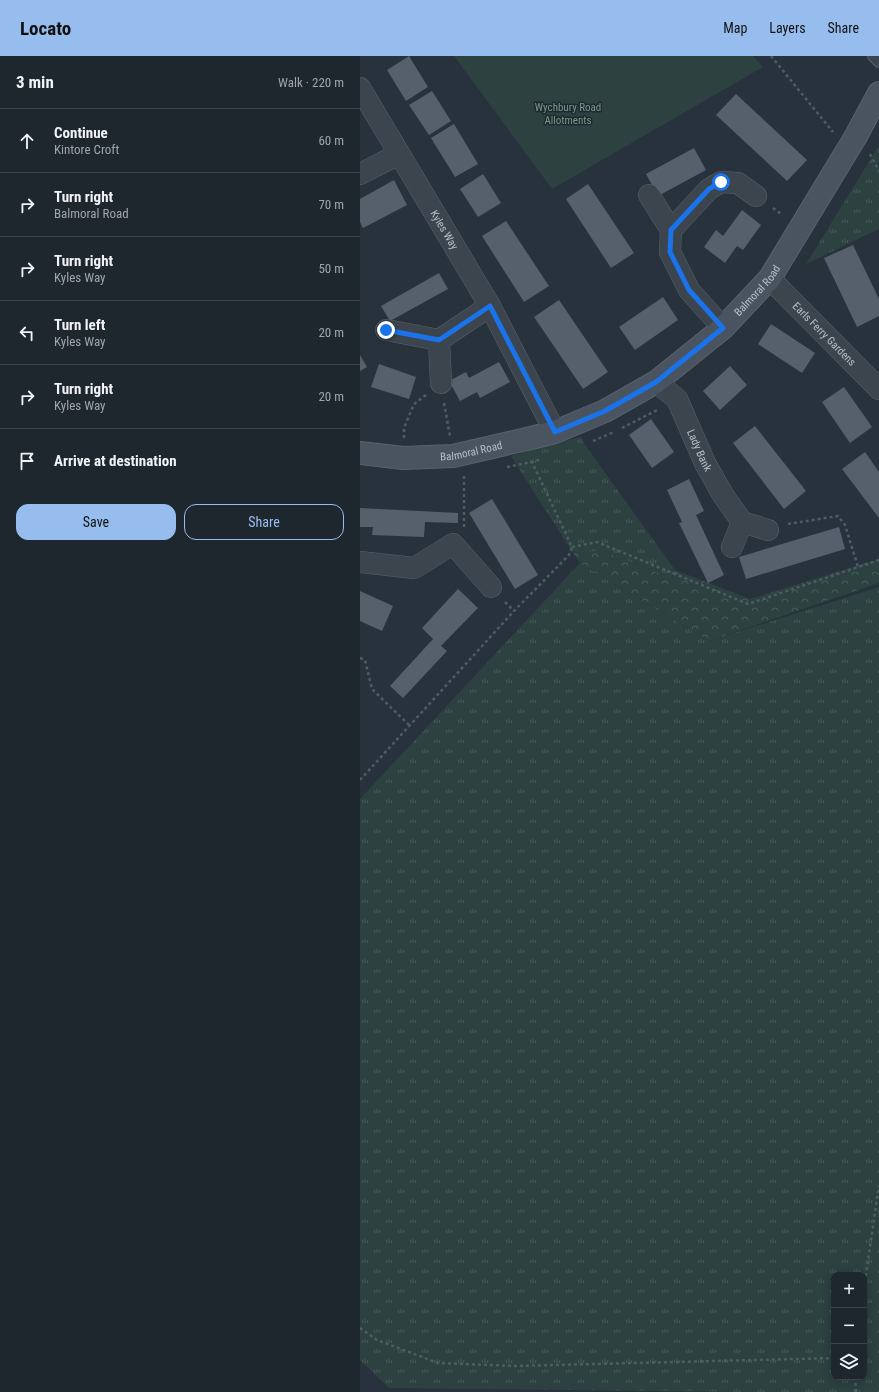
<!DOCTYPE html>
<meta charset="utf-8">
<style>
body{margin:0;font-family:"Roboto Condensed",sans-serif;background:#262e36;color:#f1f3f6}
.controls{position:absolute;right:12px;bottom:12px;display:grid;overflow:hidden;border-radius:8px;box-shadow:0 2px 10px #0003}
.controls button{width:36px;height:36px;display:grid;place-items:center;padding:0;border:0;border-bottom:1px solid #3c434a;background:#1e262e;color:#f1f3f6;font:20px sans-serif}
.stop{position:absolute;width:12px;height:12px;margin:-9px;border:3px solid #1a73e8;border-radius:50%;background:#fff}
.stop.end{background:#1a73e8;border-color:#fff;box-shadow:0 1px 4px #0008}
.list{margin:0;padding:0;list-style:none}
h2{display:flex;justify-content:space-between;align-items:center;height:52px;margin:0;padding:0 16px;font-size:17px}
h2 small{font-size:13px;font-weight:400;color:#a1a5aa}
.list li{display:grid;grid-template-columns:26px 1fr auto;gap:12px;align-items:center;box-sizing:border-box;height:64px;padding:0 16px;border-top:1px solid #3c434a}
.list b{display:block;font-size:15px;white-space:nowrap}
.list p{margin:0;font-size:13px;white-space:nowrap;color:#a1a5aa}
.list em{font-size:13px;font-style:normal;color:#a1a5aa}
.actions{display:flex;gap:8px;padding:12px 16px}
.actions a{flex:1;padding:9px 0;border:1px solid #97bdee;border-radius:12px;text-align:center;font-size:14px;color:#97bdee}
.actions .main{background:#97bdee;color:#111}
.icon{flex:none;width:22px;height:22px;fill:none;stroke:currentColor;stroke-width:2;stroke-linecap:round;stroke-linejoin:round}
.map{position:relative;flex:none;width:519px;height:1336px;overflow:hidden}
header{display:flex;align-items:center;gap:24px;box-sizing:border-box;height:56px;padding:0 20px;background:#97bdee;color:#111}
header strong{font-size:19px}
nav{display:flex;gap:22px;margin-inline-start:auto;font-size:14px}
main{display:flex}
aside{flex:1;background:#1e262e}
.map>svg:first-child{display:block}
.grass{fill:url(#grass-tufts);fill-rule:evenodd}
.forest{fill:url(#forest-crowns)}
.garden{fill:#2d4141}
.building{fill:#56606d}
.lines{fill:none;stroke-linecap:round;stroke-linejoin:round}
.lane-casing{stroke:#59626b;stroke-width:12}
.street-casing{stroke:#59626b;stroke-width:22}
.secondary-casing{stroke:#59626b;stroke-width:24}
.path{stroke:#4c5e60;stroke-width:2.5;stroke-dasharray:3 3;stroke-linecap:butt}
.lane{stroke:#3c444e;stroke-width:10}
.street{stroke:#3c444e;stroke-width:21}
.secondary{stroke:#4a5360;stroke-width:22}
.route{stroke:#1a73e8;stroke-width:5}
.labels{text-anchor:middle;stroke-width:3;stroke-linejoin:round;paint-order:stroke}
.park-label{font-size:11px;fill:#789c7f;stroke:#202933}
.street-label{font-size:11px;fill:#b8bfc8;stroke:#202933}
</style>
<header>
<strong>Locato</strong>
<nav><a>Map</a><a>Layers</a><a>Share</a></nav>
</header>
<main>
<aside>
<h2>3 min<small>Walk · 220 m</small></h2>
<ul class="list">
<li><svg class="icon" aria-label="ahead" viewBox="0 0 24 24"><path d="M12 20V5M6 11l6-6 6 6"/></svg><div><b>Continue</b><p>Kintore Croft</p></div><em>60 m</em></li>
<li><svg class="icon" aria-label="right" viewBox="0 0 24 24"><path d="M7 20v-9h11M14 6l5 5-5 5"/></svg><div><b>Turn right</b><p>Balmoral Road</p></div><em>70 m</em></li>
<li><svg class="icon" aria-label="right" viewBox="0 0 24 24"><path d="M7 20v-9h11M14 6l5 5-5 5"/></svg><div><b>Turn right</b><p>Kyles Way</p></div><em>50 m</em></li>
<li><svg class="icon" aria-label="left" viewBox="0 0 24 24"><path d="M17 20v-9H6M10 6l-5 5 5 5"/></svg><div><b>Turn left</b><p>Kyles Way</p></div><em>20 m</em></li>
<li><svg class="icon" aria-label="right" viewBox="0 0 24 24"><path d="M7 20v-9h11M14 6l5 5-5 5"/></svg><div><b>Turn right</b><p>Kyles Way</p></div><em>20 m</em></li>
<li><svg class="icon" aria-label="arrive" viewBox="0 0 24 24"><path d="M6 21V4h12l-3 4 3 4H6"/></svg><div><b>Arrive at destination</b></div></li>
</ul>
<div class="actions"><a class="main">Save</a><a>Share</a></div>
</aside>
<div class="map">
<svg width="519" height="1336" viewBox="0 0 519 1336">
<defs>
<pattern id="grass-tufts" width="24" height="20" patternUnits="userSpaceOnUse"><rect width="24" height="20" fill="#2d4141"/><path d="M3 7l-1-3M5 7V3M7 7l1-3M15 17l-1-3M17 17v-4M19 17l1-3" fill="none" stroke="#495b5b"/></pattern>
<pattern id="forest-crowns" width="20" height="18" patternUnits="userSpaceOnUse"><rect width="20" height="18" fill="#2d4141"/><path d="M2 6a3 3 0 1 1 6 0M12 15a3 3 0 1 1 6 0" fill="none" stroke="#495b5b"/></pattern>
</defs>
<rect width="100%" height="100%" fill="#28323d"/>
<g class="grass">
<path d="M519,89V173L446,208L515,96Z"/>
<path d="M220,381L228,393L315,514L305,520L244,495L213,497L151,400Z"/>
<path d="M220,507L349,585L519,531V1336H383L29,1332L0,1304V743ZM474,1219H504V1321H474Z"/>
</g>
<path class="forest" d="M244,495L305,520L315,514L390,543L519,503V527L349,585L220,507L213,497Z"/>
<path class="garden" d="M94,0H393L403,11L192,133Z"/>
<g class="building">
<path d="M49,0L68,31L46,45L27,14Z"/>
<path d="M72,35L91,65L69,79L49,49Z"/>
<path d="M376,38L447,104L427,125L356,59Z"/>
<path d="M94,68L118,108L95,121L71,82Z"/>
<path d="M334,92L346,114L298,140L286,118Z"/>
<path d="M123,118L141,147L118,161L100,133Z"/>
<path d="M34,124L47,149L3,172L0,166V143Z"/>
<path d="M228,128L274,197L251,212L206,143Z"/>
<path d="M382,154L401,169L383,194L377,190L365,207L344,191L356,174L363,180Z"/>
<path d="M146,165L189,230L164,246L122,180Z"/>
<path d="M493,189L519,243V260L497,271L464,202Z"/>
<path d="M79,217L88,233L30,265L21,250Z"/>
<path d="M303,241L318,264L275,294L259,271Z"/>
<path d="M199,244L248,316L223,333L174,261Z"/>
<path d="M411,268L455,297L442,317L398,288Z"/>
<path d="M0,299L7,311L0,315Z"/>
<path d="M139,306L150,326L120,342L117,336L100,345L89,325L106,316L109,322Z"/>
<path d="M19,308L56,321L49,343L11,331Z"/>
<path d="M370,310L387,329L360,354L343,335Z"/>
<path d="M484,331L512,371L490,387L462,346Z"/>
<path d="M291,363L314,396L292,412L269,379Z"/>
<path d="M395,370L446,435L424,453L373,387Z"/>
<path d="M505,396L519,416V462L482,413Z"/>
<path d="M329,423L344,455L336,459L364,519L348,527L319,467L322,466L307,434Z"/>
<path d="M132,443L178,519L155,533L109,457Z"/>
<path d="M0,452L98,457V467L65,466L64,481L12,479L13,471H0Z"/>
<path d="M479,471L485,493L386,523L379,501Z"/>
<path d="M98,533L118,552L81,590L87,595L43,642L30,630L73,583L62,572Z"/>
<path d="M0,535L33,550L22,575L0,565Z"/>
</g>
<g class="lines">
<g class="lane-casing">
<path id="lane" d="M513,0L519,6"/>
</g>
<g class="street-casing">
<g id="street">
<path id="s1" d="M0,32L130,250L195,376"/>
<path d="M0,118L39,98"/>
<path d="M289,139L311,174"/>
<path id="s2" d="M410,222L421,234L519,333"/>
<path d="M363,272L329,234L310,196L311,174L349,133L361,126L378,127L396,140"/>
<path d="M26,274L79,284"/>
<path id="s3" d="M296,326L317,343L345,407L363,439L382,466L372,491"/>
<path d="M81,327L79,284L130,250"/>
<path d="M382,466L408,474"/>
<path d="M0,506L54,512L93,488L131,531"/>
</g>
</g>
<g class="secondary-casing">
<g id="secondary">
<path id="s4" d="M0,397L43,402L93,400L171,382L195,376L245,355L296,326L363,272L410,222L496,80L519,37"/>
</g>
</g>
<g class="path">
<path d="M411,0L473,76"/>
<path d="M510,98L519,115"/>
<path d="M413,152L423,159"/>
<path d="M84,347L90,380"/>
<path d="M262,372L297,354"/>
<path d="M44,382V372L54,348L66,339"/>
<path d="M233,385L254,376"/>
<path d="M147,411L172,406L181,403"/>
<path d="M104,420V471"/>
<path d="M428,468L478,460L485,469L498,511"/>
<path d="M212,491L237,486L388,548L519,504"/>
<path d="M145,546L154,555"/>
<path d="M0,602L5,604L12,633L50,670"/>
<path d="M0,724L154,555L209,499L212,491L172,406"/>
<path d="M504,1232L519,1129"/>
<path d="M0,1272L17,1284L78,1307L156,1310L474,1302"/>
<path d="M495,1321L496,1336"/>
</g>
<use href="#lane" class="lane"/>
<use href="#street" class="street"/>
<use href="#secondary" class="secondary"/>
</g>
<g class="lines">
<path class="route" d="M26,274L79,284L130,250L195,376L245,355L296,326L363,272L329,234L310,196L311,174L349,133L361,126"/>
</g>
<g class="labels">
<g class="park-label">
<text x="208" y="55">Wychbury Road<tspan x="208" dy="13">Allotments</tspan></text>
</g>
<g class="street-label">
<text dy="4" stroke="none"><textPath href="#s1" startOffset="165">Kyles Way</textPath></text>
<text dy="4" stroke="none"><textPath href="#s4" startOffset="448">Balmoral Road</textPath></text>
<text dy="4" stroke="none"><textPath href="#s2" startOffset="78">Earls Ferry Gardens</textPath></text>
<text dy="4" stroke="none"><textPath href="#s4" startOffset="112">Balmoral Road</textPath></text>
<text dy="4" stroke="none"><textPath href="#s3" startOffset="83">Lady Bank</textPath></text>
</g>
</g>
</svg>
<div class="controls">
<button>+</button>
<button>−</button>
<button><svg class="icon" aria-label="layers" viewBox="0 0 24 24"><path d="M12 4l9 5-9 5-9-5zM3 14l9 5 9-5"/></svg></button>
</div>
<div class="stop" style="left:361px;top:126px"></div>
<div class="stop end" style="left:26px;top:274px"></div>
</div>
</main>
